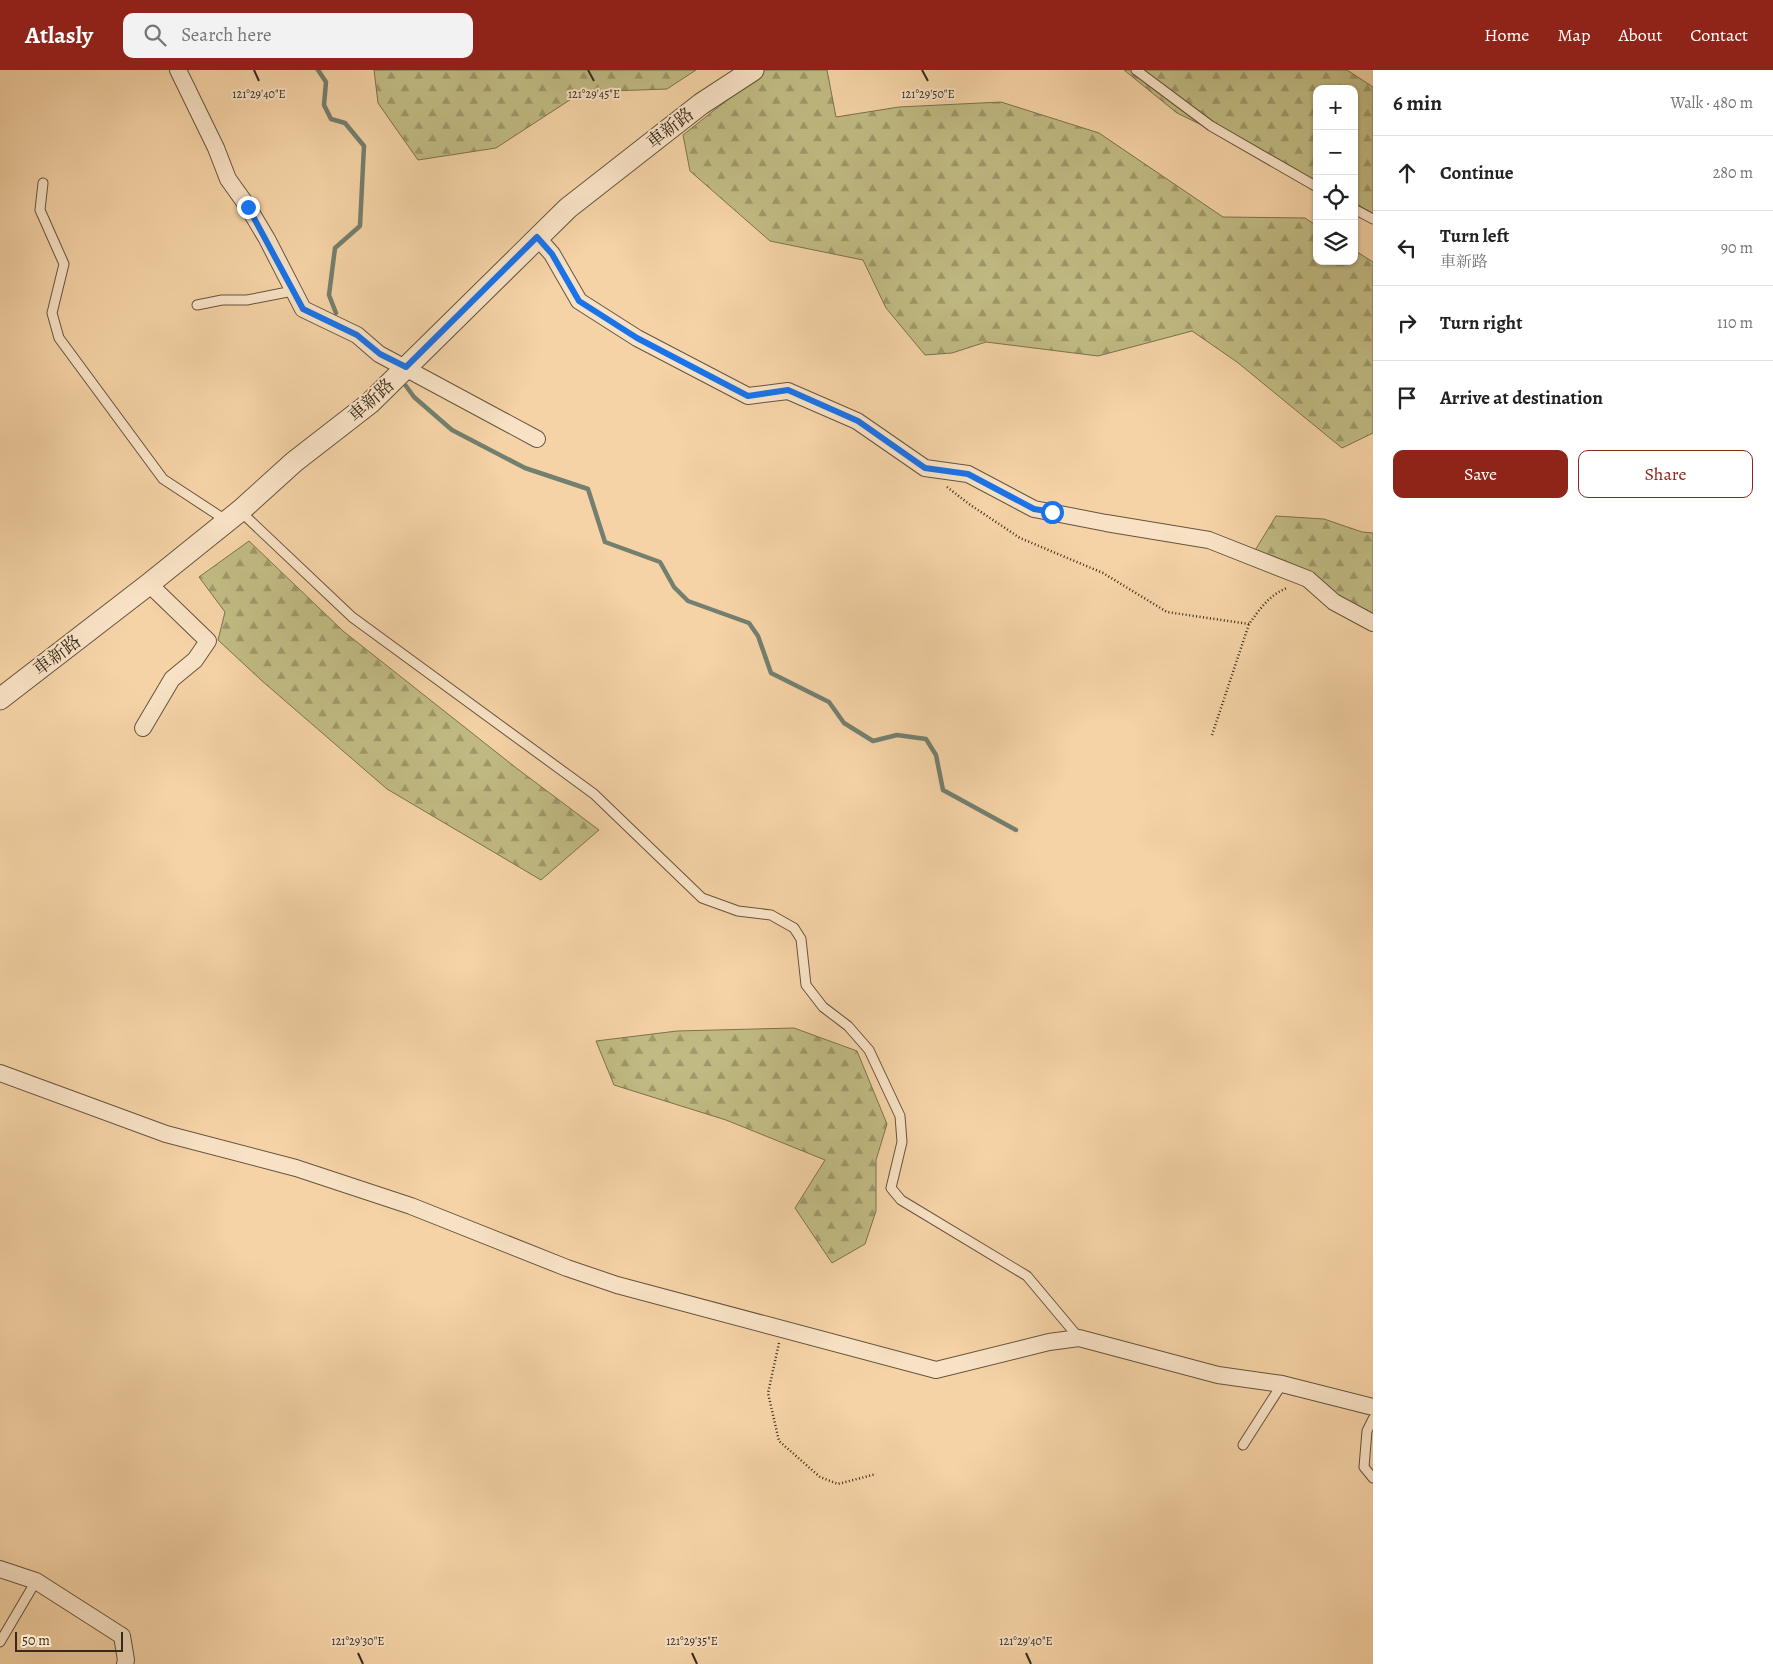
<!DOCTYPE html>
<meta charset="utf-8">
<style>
body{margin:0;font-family:Alegreya,"Noto Serif TC",serif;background:#f2f2f2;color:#222}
.controls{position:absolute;right:15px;top:15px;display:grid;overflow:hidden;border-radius:10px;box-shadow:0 1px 4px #0004}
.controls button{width:45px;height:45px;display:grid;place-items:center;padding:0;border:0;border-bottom:1px solid #e0e0e0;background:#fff;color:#222;font:25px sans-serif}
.scale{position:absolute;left:15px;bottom:12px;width:108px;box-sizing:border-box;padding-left:5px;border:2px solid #362a1b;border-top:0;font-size:14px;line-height:18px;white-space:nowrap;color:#362a1b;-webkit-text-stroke:4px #f8e2c5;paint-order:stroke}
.stop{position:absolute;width:15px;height:15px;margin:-11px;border:4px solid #1a73e8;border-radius:50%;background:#fff}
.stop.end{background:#1a73e8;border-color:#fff;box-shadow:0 1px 5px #0008}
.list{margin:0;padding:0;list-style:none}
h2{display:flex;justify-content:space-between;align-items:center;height:65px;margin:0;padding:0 20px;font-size:21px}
h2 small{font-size:16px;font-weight:400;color:#767676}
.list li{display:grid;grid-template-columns:32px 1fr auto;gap:15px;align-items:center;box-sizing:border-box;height:75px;padding:0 20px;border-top:1px solid #e0e0e0}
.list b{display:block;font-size:19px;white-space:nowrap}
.list p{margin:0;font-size:16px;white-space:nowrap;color:#767676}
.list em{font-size:16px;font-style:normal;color:#767676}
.actions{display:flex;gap:10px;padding:15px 20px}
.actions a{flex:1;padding:11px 0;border:1px solid #8f2418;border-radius:10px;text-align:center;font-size:18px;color:#8f2418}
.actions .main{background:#8f2418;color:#fff}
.icon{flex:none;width:28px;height:28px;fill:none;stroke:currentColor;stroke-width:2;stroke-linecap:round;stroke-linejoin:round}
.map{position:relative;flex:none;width:1373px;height:1594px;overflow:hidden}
header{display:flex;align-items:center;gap:30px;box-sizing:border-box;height:70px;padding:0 25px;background:#8f2418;color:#fff}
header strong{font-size:24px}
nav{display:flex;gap:28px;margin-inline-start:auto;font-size:18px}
.search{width:350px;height:45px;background:#f2f2f2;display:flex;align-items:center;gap:12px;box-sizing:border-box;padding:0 18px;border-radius:10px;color:#767676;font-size:19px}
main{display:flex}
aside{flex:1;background:#fff}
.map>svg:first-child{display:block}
.forest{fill:url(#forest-firs);stroke:#7c724f}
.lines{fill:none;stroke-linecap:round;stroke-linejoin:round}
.stream{stroke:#737f6f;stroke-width:4.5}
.service-casing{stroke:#66543e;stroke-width:11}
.minor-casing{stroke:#66543e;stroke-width:18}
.tertiary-casing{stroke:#66543e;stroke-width:23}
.path{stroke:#362a1b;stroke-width:2.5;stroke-dasharray:1 2.5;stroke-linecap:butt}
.service{stroke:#f8e2c5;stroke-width:9}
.minor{stroke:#f8e2c5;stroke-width:16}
.tertiary{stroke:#f8e2c5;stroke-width:21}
.route{stroke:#1a73e8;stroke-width:6}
.ticks{fill:none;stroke:#362a1b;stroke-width:2}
.labels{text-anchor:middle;stroke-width:4;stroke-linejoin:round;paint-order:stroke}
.street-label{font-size:18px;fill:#362a1b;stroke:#f8e2c5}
.ticks-label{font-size:12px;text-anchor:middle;fill:#362a1b;stroke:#f8e2c5;stroke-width:4;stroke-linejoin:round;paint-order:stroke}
</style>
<header>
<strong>Atlasly</strong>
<div class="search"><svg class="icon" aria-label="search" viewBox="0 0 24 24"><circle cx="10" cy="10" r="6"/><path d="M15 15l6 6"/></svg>Search here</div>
<nav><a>Home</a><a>Map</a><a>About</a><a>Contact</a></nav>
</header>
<main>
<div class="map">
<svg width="1373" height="1594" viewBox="0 0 1373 1594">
<defs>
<pattern id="forest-firs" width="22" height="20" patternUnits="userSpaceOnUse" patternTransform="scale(1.25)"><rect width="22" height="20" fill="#c1bb83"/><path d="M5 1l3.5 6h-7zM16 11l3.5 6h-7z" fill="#9e986a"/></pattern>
</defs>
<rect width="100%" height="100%" fill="#f5d3a6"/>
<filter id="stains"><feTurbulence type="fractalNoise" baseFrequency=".004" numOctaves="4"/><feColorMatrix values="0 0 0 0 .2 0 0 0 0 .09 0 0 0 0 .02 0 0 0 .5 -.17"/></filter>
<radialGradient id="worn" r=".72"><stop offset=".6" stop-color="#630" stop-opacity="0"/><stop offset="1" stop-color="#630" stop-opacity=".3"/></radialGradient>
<g class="forest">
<path d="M374,0H696L667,19L582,22L496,78L418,90L378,33Z"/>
<path d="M765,0H827L836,47L899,37L1001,32L1099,63L1223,147L1305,148L1317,156V191H1354V180L1373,192V363L1342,378L1237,292L1192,261L1098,286L986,272L952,283L925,285L886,238L863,190L770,171L690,101L683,65Z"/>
<path d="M1124,0H1347L1373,17V144L1354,132V19H1317V111L1177,43Z"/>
<path d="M1276,446L1324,449L1362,462L1373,463V553L1254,482Z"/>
<path d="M249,471L343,561L515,697L599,760L541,810L387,719L261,610L218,570L225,542L199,507Z"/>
<path d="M794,958L857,981L887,1054L876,1090V1141L865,1174L832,1193L795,1138L825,1090L726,1050L614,1015L596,971L677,961Z"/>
</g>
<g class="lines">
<g class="stream">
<path d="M318,0L326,12L324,35L331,49L345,53L364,76L360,156L335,178L329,225L336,243"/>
<path d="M406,316L414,327L452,360L525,398L588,419L605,472L660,492L674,517L688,531L749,553L758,566L771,603L829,632L844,653L873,671L897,665L926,669L936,685L943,720L1016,760"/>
</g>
<g class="service-casing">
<g id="service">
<path d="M1136,0L1211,56L1317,117"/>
<path d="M43,113L40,140L64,194L52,243L59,268L163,409L221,447L227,445"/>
<path d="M1354,139L1373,149"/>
<path d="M197,235L222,230H247L293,221"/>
<path d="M240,441L352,547L594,724L702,828L738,841L771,845L794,858L801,869L806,915L823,937L848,956L869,980L900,1046L902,1072L891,1118L901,1130L1027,1206L1079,1268"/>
<path d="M1373,1349L1367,1361L1364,1397L1373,1408"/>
<path d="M1243,1375L1282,1314"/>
<path d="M0,1572L36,1511"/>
</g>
</g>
<g class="minor-casing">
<g id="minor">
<path d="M178,0L216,78L228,109L248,137L267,169L303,239L357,265L379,284L537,369"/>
<path d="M537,167L552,184L579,231L637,268L748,326L788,321L857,351L925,398L968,404L1034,439L1106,453L1209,470L1308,509L1334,532L1373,553"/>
<path d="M143,658L172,609L195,590L208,571L149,514"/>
<path d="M0,1003L166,1064L296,1098L411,1136L567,1198L617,1215L936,1300L1049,1272L1079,1268L1218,1305L1282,1314L1373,1337"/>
<path d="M0,1499L36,1511L122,1566L126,1590L125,1594"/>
</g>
</g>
<g class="tertiary-casing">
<path id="tertiary" d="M0,629L149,514L241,440L294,392L370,333L568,138L701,34L753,0"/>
</g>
<g class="path">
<path d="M947,417L969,434L1020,468L1103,503L1167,542L1249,554"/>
<path d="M1212,665L1249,554C1260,539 1269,525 1287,518"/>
<path d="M779,1273L768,1323L779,1371L820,1407L838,1414L876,1404"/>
</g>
<use href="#service" class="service"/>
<use href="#minor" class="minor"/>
<use href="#tertiary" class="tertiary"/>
</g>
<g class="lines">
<path class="route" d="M248,137L303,239L357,265L380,284L406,297L537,167L552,184L579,231L637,268L748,326L788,320L858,351L925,398L968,404L1034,439L1052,442"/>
</g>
<path class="ticks" d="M254,0L259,11M588,0L594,11M922,0L928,11M358,1583L363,1594M692,1583L697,1594M1026,1583L1031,1594"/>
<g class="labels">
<g class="street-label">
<text transform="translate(670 58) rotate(-38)" y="6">車新路</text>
<text transform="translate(371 330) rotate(-42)" y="6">車新路</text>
<text transform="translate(57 585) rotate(-37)" y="6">車新路</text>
</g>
</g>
<g class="ticks-label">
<text x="259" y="28">121°29'40"E</text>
<text x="928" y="28">121°29'50"E</text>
<text x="594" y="28">121°29'45"E</text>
<text x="358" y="1575">121°29'30"E</text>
<text x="692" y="1575">121°29'35"E</text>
<text x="1026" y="1575">121°29'40"E</text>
</g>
<rect width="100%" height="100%" filter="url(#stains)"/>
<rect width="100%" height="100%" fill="url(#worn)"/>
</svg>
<div class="controls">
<button>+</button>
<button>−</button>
<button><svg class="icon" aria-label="locate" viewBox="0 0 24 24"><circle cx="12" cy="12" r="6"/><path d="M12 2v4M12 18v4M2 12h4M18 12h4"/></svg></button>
<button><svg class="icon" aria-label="layers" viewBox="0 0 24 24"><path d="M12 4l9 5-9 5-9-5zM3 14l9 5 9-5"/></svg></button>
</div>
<div class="scale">50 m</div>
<div class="stop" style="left:1052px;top:442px"></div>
<div class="stop end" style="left:248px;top:137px"></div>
</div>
<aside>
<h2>6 min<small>Walk · 480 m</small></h2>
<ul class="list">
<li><svg class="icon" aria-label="ahead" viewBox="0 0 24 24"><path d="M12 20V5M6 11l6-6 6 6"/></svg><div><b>Continue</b></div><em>280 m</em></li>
<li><svg class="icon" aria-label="left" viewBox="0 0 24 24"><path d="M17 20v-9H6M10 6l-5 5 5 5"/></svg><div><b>Turn left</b><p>車新路</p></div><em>90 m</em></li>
<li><svg class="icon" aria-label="right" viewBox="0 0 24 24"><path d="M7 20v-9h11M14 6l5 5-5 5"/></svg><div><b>Turn right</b></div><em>110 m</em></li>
<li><svg class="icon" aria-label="arrive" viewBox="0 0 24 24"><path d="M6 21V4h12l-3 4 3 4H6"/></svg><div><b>Arrive at destination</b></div></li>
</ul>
<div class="actions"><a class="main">Save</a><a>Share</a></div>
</aside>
</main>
